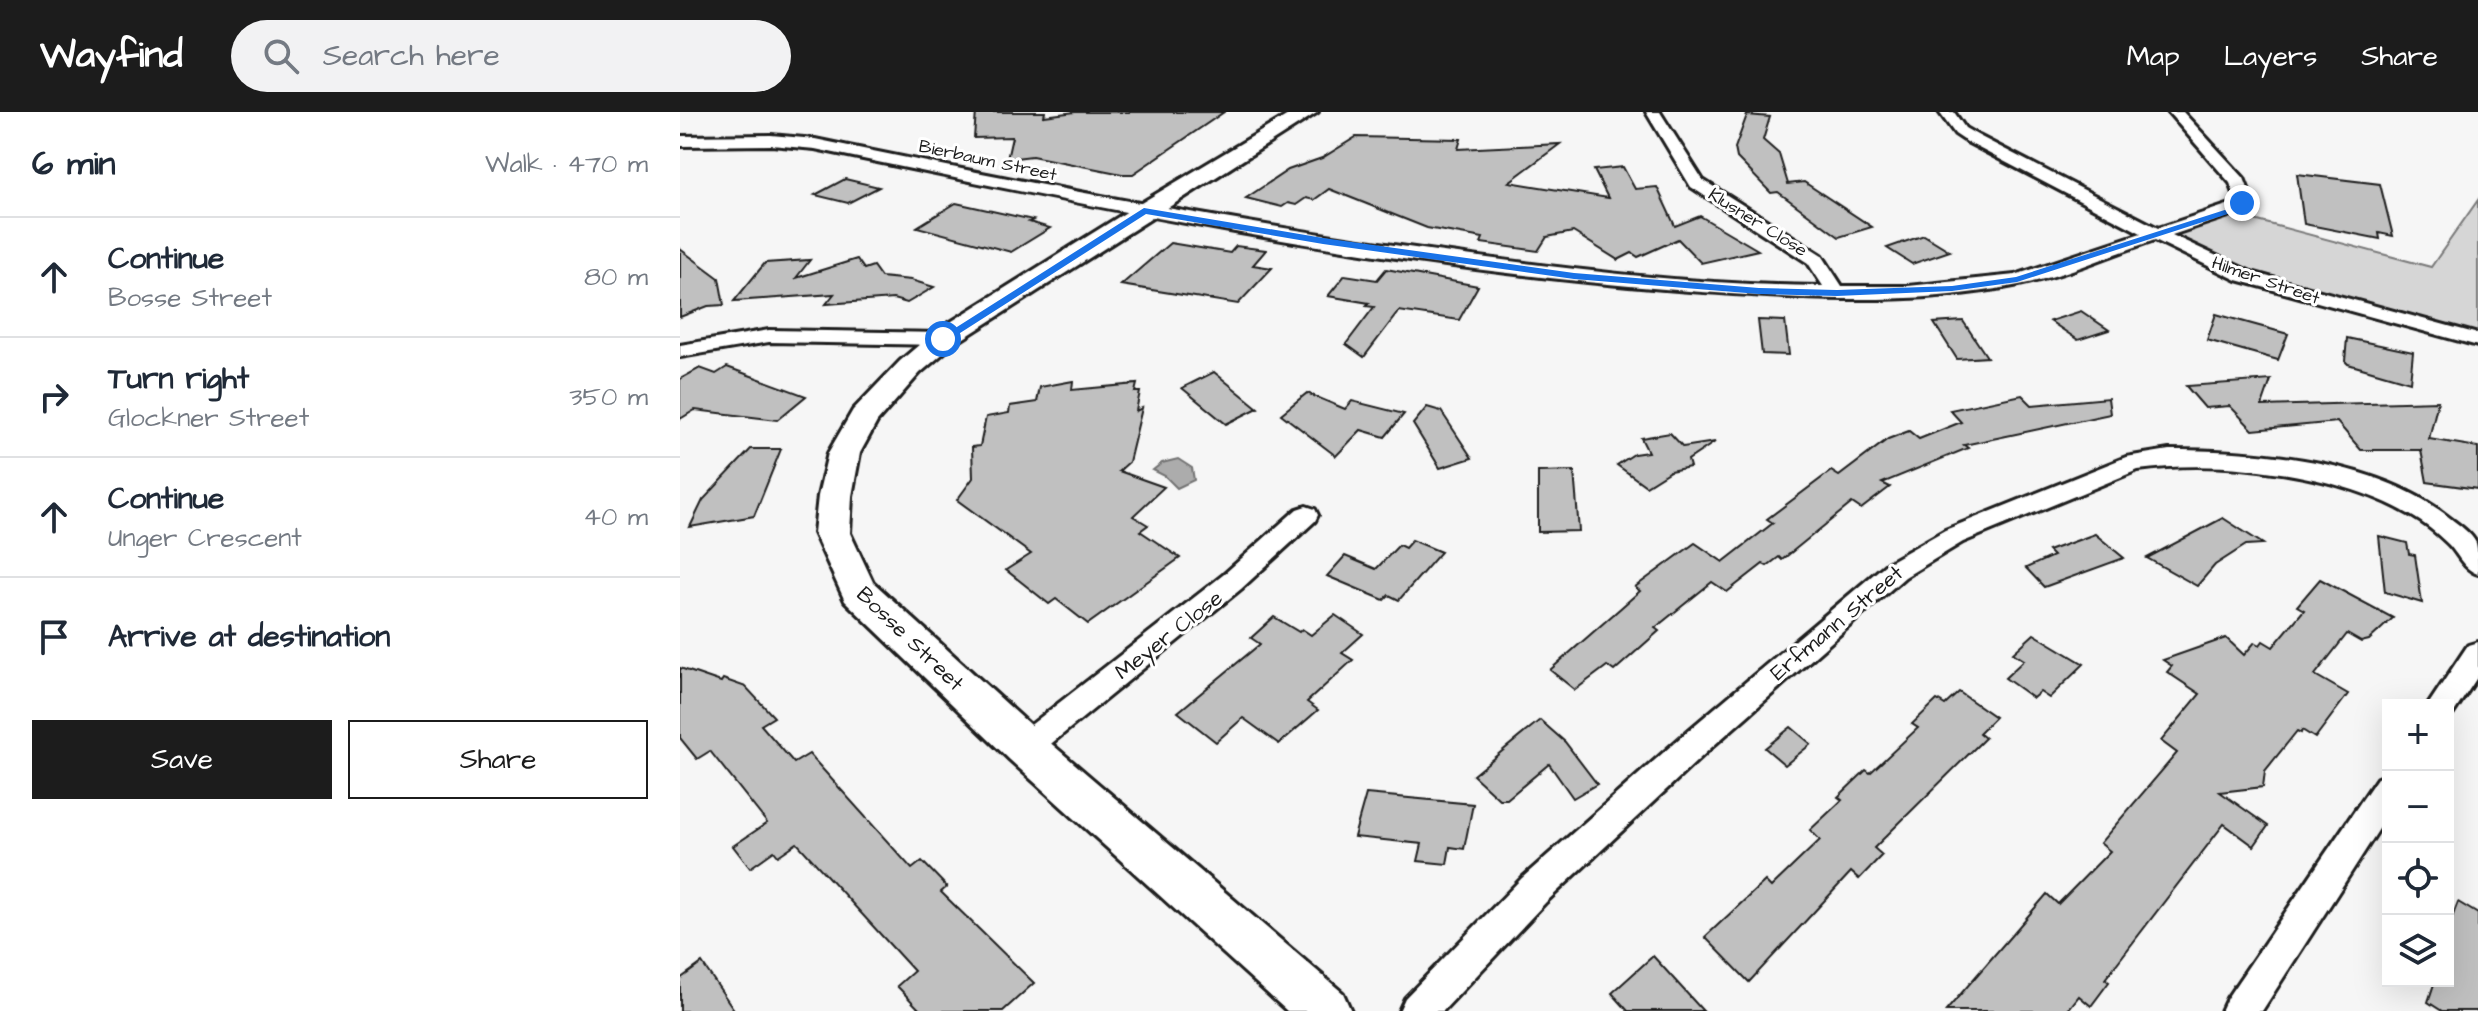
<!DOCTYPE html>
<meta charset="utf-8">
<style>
body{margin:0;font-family:"Architects Daughter",sans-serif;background:#f2f2f3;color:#1f2937}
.controls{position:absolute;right:24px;bottom:24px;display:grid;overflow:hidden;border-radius:0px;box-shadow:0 8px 32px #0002}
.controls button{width:72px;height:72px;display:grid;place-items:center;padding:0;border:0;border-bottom:2px solid #e0e1e3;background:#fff;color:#1f2937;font:40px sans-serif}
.stop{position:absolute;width:24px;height:24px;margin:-18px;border:6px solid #1a73e8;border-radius:50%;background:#fff}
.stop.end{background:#1a73e8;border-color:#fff;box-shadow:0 2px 8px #0008}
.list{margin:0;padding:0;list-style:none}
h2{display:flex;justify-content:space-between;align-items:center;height:104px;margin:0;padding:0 32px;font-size:34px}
h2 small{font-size:26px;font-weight:400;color:#747a83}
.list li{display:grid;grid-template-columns:52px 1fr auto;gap:24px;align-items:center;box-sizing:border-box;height:120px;padding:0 32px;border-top:2px solid #e0e1e3}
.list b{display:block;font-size:30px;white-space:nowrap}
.list p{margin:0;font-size:26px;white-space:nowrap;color:#747a83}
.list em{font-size:26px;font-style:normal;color:#747a83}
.actions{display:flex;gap:16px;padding:24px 32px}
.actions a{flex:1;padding:18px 0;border:2px solid #1c1c1c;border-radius:0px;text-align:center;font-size:28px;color:#1c1c1c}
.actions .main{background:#1c1c1c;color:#fff}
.icon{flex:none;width:44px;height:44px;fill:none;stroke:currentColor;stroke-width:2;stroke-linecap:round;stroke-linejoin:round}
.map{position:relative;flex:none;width:1798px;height:899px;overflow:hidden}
header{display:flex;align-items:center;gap:48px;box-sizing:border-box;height:112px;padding:0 40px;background:#1c1c1c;color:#fff}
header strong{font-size:38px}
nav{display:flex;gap:44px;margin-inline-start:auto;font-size:28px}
.search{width:560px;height:72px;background:#f2f2f3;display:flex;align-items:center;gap:20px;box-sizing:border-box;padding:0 28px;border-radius:44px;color:#747a83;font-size:30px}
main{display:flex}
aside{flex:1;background:#fff}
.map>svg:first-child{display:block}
.green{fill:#d6d6d6;stroke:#797979;stroke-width:2}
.water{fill:#acacac;stroke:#727272;stroke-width:2}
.building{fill:#c0c0c0;stroke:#1c1c1c;stroke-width:2}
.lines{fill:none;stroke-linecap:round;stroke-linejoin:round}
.street-casing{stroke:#1c1c1c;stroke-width:6}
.secondary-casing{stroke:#1c1c1c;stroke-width:6}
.street{fill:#fff;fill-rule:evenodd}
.secondary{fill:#fff;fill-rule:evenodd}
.route{fill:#1a73e8}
.labels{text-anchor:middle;stroke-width:6;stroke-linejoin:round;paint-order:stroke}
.far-street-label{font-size:18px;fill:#1c1c1c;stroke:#fff}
.street-label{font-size:22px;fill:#1c1c1c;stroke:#fff}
</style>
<header>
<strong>Wayfind</strong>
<div class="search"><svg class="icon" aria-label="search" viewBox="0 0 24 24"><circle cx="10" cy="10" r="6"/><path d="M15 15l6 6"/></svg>Search here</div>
<nav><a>Map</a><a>Layers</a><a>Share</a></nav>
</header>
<main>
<aside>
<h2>6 min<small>Walk · 470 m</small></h2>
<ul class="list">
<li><svg class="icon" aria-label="ahead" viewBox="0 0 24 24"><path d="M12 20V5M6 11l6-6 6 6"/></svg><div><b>Continue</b><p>Bosse Street</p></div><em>80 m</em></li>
<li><svg class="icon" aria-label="right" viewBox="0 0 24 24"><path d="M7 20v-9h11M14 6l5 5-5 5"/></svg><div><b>Turn right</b><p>Glockner Street</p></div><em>350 m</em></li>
<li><svg class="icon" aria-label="ahead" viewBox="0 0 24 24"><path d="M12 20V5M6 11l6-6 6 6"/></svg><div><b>Continue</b><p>Unger Crescent</p></div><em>40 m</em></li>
<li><svg class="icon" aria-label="arrive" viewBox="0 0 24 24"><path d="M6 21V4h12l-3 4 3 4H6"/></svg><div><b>Arrive at destination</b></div></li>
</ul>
<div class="actions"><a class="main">Save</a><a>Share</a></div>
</aside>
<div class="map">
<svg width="1798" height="899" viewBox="0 0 1798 899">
<rect width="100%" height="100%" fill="#f6f6f6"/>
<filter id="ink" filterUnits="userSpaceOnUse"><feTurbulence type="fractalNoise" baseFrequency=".0125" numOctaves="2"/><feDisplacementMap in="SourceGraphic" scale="16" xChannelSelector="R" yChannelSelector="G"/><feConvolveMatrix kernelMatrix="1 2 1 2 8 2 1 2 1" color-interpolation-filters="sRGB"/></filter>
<g filter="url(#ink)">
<path class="green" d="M1798,88V227L1585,170L1478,123L1548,101L1751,155Z"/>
<path class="water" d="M498,347L512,356L514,368L497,376L485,364L473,358L482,351Z"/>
<g class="building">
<path d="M296,0H365L364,4L395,0H544L453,62H442L352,44L327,47L332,25L294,26Z"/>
<path d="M1067,3L1090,5L1083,28L1099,42L1108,72L1124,70L1192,115L1159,125L1098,80L1091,81L1057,46L1055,36Z"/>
<path d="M676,25L781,27L778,37L880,32L829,70L928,86L914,58L943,55L955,77L977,75L995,114L1020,104L1078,138L1021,151L998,127L958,145L952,141L938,148L893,120L867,125L858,139L801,131L803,126L747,116L649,77L634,88L626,86L616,93L608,91L602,95L566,86L608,58L642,46Z"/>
<path d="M1617,62L1700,72L1713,124L1699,121L1700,127L1624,112Z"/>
<path d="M165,67L199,75L168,91L135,83Z"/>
<path d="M276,91L353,108L349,110L370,116L331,140L237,115Z"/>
<path d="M1244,123L1270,139L1232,152L1207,136Z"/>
<path d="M490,131L550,141L556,134L586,138L573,153L592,156L558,192L441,173Z"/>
<path d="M0,137L39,166L44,193L28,194L0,205Z"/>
<path d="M177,147L184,157L193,154L201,165L231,168L254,175L227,191L213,187L146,192L154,182L54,189L85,151L130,148L116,166Z"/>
<path d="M706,157L798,174L779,208L719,199L684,245L666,232L694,195L686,194L689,191L648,184L665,163L697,168Z"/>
<path d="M1401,199L1429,218L1398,228L1370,209Z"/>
<path d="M1536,202L1608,222L1598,248L1527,228Z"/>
<path d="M1078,208L1105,209L1109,243L1082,242Z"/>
<path d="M1283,209L1307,245L1277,247L1254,211Z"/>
<path d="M1667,226L1733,240L1730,270L1668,252L1665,249Z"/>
<path d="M47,255L126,284L97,308L15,298L0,307V267L20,256L36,262Z"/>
<path d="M534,260L578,296L546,312L502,276Z"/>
<path d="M1591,268L1582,294L1758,289L1749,327L1798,335V377L1747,370L1741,338H1681L1657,310L1573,318L1550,294L1525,296L1506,274Z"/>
<path d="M393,269L392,278L457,272L455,280H460L456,299L462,296L449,350L439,359L484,375L453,404L468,413L460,419L500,446L408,512L376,487L369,492L326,458L351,442L277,388L293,366L292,335L300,334L306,305L329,301L330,294L357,290L360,275Z"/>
<path d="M627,281L665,297L672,289L724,302L705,325L681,318L656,344L601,302Z"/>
<path d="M1342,283L1352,293L1428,286L1430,302L1284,333L1288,336L1202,371L1210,375L1181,397L1172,391L1102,448L1099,445L1087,454L1083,452L1047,480L1032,470L975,516L979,519L934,559L927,554L895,578L870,558L960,479L955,475L1015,431L1043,450L1093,411L1087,407L1151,359L1159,364L1208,327L1229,319L1239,327L1281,310L1270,298Z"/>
<path d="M747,295L761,299L792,346L760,356L733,312Z"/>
<path d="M990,321L1003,335L1035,330L1008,348L1010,355L990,359L966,374L937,353L954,342L968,340L961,326Z"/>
<path d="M71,337H101L74,404L10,415L23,388Z"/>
<path d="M894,359L899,419L858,420V360Z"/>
<path d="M1543,406L1583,432L1566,433L1535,453L1517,474L1467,446Z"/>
<path d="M1415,422L1444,446L1364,475L1346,456L1373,444L1368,439Z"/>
<path d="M1699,424L1727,431L1729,442L1735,443L1742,491L1705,480Z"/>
<path d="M732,428L761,440L719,488L709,483L704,488L647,464L665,444L696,457L719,433L725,436Z"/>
<path d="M1640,467L1713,506L1689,528L1681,530L1667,522L1635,563L1668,582L1635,626L1622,618L1621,621L1617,619L1585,659L1583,675L1540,680L1588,714L1574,734L1544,712L1425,867L1429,870L1411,894L1399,884L1387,899H1266L1367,782L1378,792L1430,739L1420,731L1497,641L1481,629L1520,582L1487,560L1492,554L1483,548L1546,526L1564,543L1575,530L1580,533L1583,529L1593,535L1624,498L1617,494Z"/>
<path d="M655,503L683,522L662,541L673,548L627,590L638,598L599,632L563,606L536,630L498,600L580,532L571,526L594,505L619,520L622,517L631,523Z"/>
<path d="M1354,522L1404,552L1369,586L1360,580L1353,586L1325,566L1344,548L1333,541Z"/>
<path d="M0,556L41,570L43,567L66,575L94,605L81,613L114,651L129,642L232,757L242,749L267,775L261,780L354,871L323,899H241L217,874L234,859L117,731L98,744L94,739L70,756L53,734L87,711L30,639L17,647L0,626Z"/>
<path d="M1279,580L1315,605L1299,621L1305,626L1194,736L1202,743L1179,767L1171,760L1069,870L1025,825L1085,769L1091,775L1140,728L1130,718L1162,688L1158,685L1186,658L1190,661L1238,616L1232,612L1257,588L1265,593Z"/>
<path d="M860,608L885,630L917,672L893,686L869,652L827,687H819L793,663Z"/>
<path d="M1111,615L1131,632L1105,653L1085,636Z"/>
<path d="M686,682L793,692L784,737L770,735L767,752L738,749L742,732L674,725Z"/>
<path d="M1778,790L1798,802V899H1762L1748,890L1755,869H1768V816Z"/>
<path d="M973,844L1023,899H948L932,881Z"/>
<path d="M22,851L55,899H0V867Z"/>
</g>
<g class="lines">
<g class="street-casing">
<g id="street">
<path d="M966,0H980L1023,68L1142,143L1162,174H1228L1335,163L1461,121L1287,30L1275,22L1259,0H1274L1285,16L1299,24L1478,116L1553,91L1555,84L1550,71L1488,0H1503L1564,66L1571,84L1567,98L1492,123L1571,160L1798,222V234L1557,168L1475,128C1430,143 1384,164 1339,173C1225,196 1099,186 984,177C698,154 416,96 135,37L91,33L0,34V24L91,23L135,27C341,70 547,110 756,139C884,157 1013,173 1143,174L1128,151L1011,75Z"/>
<path d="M89,218L263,221L273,227L263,233L89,230L0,245V233Z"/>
<path d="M1489,338C1579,338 1698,348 1770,406C1779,413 1791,421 1796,431C1798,439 1798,453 1798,462C1783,457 1779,443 1768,432C1760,424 1749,415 1740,409C1668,362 1542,346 1458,358L1283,430L1225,465L1032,635L866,790L763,899H719L725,886L842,766L1010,617L1207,451L1265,418L1446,345Z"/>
<path d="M626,394L635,397L638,403L635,409L561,477L356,644L345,648L334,644L330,635L334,626L543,463L617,397Z"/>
<path d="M1798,530V564L1773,602L1768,604V593H1748L1788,533Z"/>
<path d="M1708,662V703L1582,899H1541L1547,886L1697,666Z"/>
</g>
</g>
<g class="secondary-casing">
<path id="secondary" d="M613,0H638L273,233L240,261L197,310L180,341L172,384L170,421L193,470L360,622L663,881L671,899H607L330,648L165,489L134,421L138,384L148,341L173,298L220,249L253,221L456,94Z"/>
</g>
<use href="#street" class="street"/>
<use href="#secondary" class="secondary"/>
</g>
</g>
<path class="route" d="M1562,88L1567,91L1560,98L1337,170L1272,179L1157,184L1079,182L894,167L643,132L466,102L266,230L258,227L464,96L643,126L894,161L1079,176L1157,178L1272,174L1336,165L1554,95Z"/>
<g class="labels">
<g class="far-street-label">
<text transform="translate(308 48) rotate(12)" y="6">Bierbaum Street</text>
<text transform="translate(1078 110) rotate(32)" y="6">Klusner Close</text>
<text transform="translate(1586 168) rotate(19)" y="6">Hilmer Street</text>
</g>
<g class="street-label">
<text transform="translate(1156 510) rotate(-40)" y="8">Erfmann Street</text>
<text transform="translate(488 522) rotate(-38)" y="8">Meyer Close</text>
<text transform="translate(231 526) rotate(44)" y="8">Bosse Street</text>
</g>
</g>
</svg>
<div class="controls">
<button>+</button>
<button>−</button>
<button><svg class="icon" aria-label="locate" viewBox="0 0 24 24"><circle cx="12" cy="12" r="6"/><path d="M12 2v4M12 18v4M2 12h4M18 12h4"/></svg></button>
<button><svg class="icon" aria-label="layers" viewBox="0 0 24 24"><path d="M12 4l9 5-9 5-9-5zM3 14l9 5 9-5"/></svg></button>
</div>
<div class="stop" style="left:263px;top:227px"></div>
<div class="stop end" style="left:1562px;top:91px"></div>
</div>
</main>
